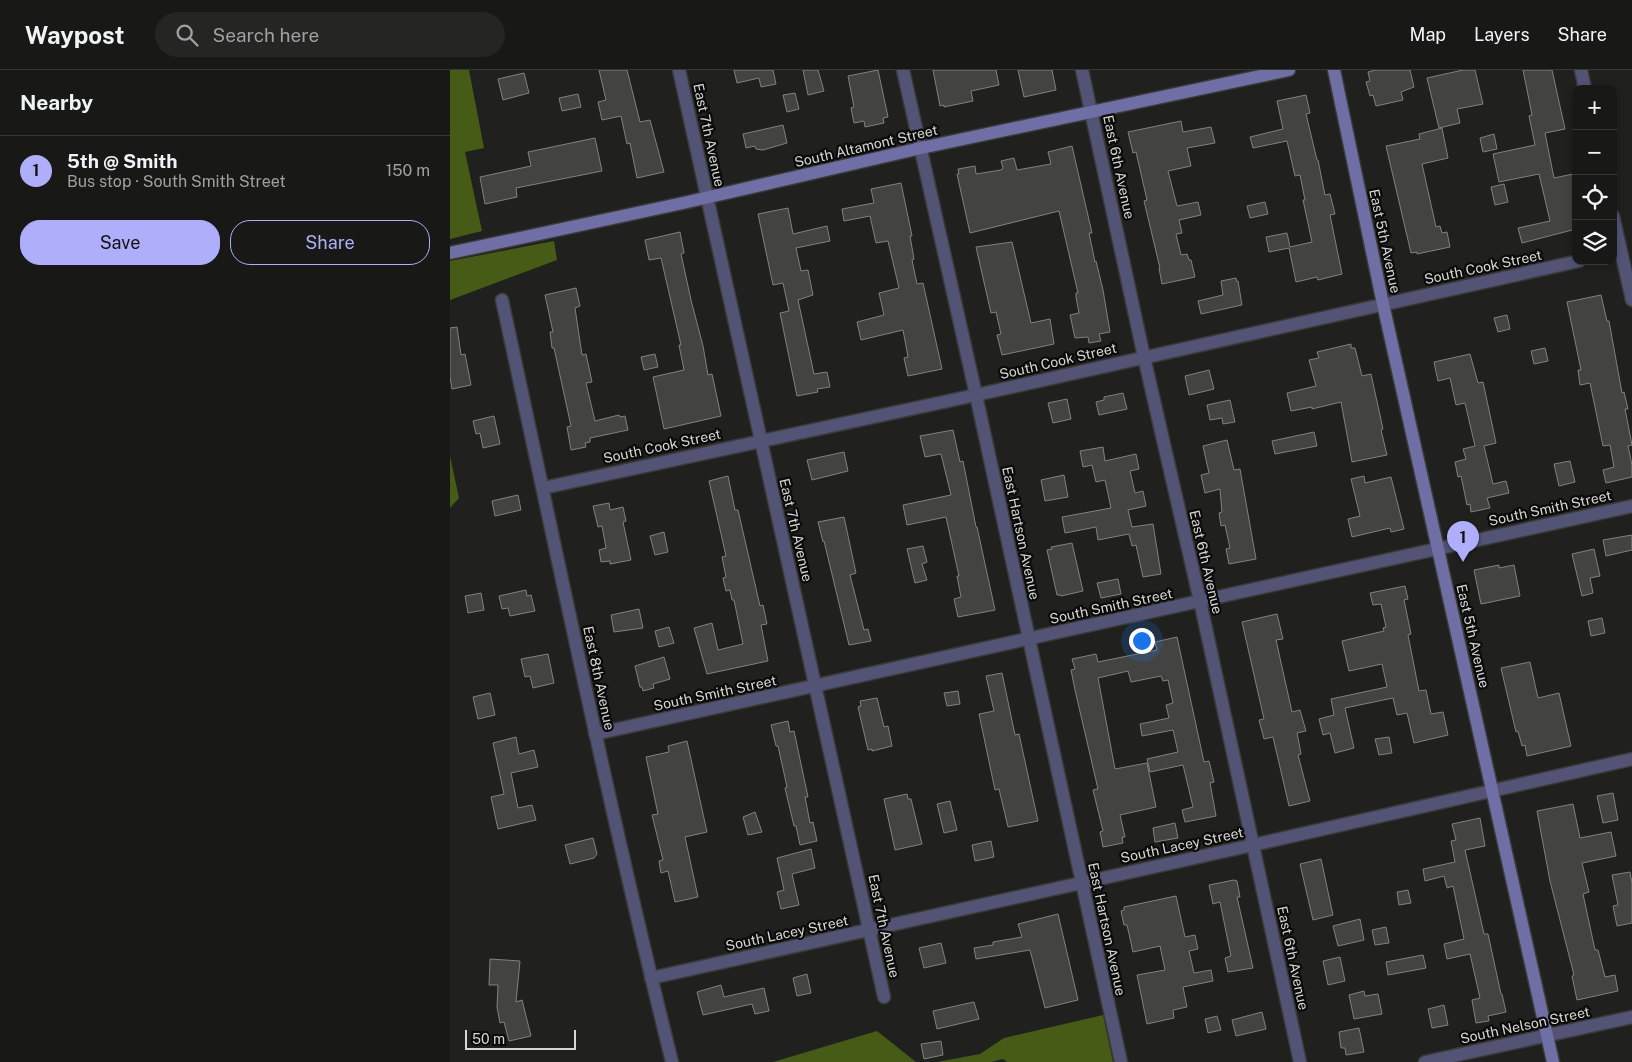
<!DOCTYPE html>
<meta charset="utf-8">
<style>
body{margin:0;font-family:"Public Sans",sans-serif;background:#252624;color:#f1f3f6}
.controls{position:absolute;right:15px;top:15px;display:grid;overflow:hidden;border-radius:10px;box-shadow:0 2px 8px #0003}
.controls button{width:45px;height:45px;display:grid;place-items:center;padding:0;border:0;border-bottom:1px solid #363836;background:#181917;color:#f1f3f6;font:25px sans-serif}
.scale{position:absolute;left:15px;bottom:12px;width:111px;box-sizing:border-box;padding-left:5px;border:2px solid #d7d8d6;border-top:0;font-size:14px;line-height:18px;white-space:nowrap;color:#d7d8d6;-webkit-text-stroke:4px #0a0b0a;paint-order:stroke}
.you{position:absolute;left:691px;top:570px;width:18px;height:18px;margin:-12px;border:4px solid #fff;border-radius:50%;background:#1a73e8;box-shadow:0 0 0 8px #1a73e833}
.badge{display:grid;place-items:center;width:32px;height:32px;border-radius:50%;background:#aeaefa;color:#111;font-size:16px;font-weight:700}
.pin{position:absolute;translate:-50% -41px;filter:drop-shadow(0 1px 2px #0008)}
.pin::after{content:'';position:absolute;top:26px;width:18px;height:15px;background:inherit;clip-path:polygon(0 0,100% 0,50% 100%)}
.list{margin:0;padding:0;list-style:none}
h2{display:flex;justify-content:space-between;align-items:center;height:65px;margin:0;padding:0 20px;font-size:21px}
h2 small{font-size:16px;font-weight:400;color:#9fa0a1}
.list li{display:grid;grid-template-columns:32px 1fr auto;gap:15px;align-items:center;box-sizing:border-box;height:70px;padding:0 20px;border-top:1px solid #363836}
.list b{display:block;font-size:19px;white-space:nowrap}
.list p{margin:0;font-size:16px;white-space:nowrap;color:#9fa0a1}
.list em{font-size:16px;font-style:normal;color:#9fa0a1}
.actions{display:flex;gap:10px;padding:15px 20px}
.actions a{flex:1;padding:11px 0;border:1px solid #aeaefa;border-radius:20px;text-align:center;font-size:18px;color:#aeaefa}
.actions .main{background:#aeaefa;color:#111}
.icon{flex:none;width:28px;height:28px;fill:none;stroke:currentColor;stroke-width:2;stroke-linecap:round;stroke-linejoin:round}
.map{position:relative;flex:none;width:1182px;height:992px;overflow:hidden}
header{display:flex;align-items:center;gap:30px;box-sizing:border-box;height:70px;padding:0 25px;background:#181917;border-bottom:1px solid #363836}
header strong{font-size:24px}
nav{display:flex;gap:28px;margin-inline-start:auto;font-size:18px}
.search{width:350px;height:45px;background:#252624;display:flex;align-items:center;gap:12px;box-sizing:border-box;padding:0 18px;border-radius:28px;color:#9fa0a1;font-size:19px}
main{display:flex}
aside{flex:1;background:#181917}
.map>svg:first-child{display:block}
.forest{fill:#465b15}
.building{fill:#434441;stroke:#81827f}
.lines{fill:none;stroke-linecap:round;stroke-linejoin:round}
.street-casing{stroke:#3a3b39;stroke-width:15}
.secondary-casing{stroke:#3a3b39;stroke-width:15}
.street{stroke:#535375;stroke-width:12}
.secondary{stroke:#6f6fa5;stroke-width:12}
.labels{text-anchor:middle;stroke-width:4.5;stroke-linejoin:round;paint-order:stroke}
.street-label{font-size:14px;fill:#d7d8d6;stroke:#0a0b0a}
</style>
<header>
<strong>Waypost</strong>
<div class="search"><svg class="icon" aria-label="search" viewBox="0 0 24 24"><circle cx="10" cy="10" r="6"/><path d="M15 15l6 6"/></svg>Search here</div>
<nav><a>Map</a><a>Layers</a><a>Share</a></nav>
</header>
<main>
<aside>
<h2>Nearby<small></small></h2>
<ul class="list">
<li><span class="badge">1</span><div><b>5th @ Smith</b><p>Bus stop · South Smith Street</p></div><em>150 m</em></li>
</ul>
<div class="actions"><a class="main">Save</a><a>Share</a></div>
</aside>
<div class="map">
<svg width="1182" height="992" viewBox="0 0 1182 992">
<rect width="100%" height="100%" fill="#20211f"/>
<g class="forest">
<path d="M0,0H19L34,78L15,82L32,161L0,169Z"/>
<path d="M104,171L107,190L0,230V191Z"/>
<path d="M0,386L9,428L0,438Z"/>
<path d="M653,945L663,992H557L553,989L541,992H487L530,984L554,968Z"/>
<path d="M427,961L466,992H323Z"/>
</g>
<g class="building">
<path d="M149,0H177L190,52L200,50L214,102L187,108L180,73L177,74L171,46L152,50L148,32L156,30Z"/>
<path d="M284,0H323L326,14L311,17L309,8L287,13Z"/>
<path d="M353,0H368L374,21L358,25Z"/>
<path d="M428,0L438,47L433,48L434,53L415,57L414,51L404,53L401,38L404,37L398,6Z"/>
<path d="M483,0H546L549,15L521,21L523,31L494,37V35L490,36Z"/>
<path d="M568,0H602L606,20L574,27Z"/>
<path d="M926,0H960L964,17L951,22L953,30L926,36L923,25L920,26L916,12L920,11L918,2Z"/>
<path d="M1013,0H1025L1033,34L1007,39L1010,53L989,58L977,8Z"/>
<path d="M1073,0H1102L1115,59L1095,63L1104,108L1123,104L1126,116V159L1072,173L1068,158L1100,151L1089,104L1049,112L1043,84L1085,75L1079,46L1082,45Z"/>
<path d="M74,3L79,23L53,30L48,9Z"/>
<path d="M345,23L349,39L337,42L333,25Z"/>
<path d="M128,24L131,37L112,41L109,28Z"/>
<path d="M856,25L860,43L856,44L867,90H868L875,125L880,124L885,144L880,145L892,204L868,210L867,207L846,212L839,178L819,182L816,167L837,163L840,177L862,172L853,130H855L850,105L845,106L837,71L803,78L800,67L833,59L827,31Z"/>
<path d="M731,51L733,62L761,57L765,73L737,78L741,96L718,101L727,136L748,132L751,145L729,150L732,163L726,164L731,185L737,184L739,190H741L745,207L712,214L709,198H710L694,131L697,130L686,82L683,83L678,62Z"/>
<path d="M333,55L337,73L313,80L306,79L305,76L296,78L293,64Z"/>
<path d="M992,58L998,88L972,94L986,157L990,156L992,163L997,162L1000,177L967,184V182L961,183L936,76L970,69L969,64Z"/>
<path d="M1044,64L1047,79L1033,82L1030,68Z"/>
<path d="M145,68L152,101L66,118L67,127L35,134L30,107L81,96L78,82Z"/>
<path d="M622,76L642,163H639L645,192L646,191L653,220L660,262L649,264L651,271L639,273L638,267L625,268L620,245L629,243L626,227V223H628L609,141L520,163L507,104H509L508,99L525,96L526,104L551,100L553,98L551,91L564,88L567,100L601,94L598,82Z"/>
<path d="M451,113L462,166H460L464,189L462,190L467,214L473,213L492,299L458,306L454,288L458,287L453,260L411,270L407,252L434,245L429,223L449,218L438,171L426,173L420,146L394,151L392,139L424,133L421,119Z"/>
<path d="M1054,114L1058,132L1045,135L1041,117Z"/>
<path d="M815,132L818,144L800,148L797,136Z"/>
<path d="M338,138L343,164L377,156L380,171L346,178L351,201L358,200L363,225L348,230L364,304L377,302L380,317L367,319L368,322L347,326L330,243L339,241L333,213L323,215L308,144Z"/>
<path d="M230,162L234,183L231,184L241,230L253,276L258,305L262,304L271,346L214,359L203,307L234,300L229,275H231L211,188L199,190L195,170Z"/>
<path d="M562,172L581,253L600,249L604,274L552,285L547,265L551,264L546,242L541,243L526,177Z"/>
<path d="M786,208L787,212L788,211L792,235L751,244L748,231L773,225L771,211Z"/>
<path d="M126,218L130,236L125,238L132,285L136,284L142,312L136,313L145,351L169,345L170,347L175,346L178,360L140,368V372L135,373L136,377L121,380L117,357L121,356L104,278H102L100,262H103L95,225Z"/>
<path d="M1151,225L1157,251H1159L1172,323L1174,322L1178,339H1175L1182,375L1178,376L1182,395V407L1156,413L1153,400L1164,397L1160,375L1153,376L1140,313L1130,315L1128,300H1131L1117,232Z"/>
<path d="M1057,245L1060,259L1048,262L1044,248Z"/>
<path d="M7,257L11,285L15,284L21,315L2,319L0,307V258Z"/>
<path d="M901,274V278H905L912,306L921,304L933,359L931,360L937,385L902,392L891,332L862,339V337L841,341L837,323L866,316L859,290L869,288L867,282Z"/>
<path d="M1095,278L1098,291L1084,294L1081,281Z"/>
<path d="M205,284L208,297L194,300L191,287Z"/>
<path d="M1020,284L1028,313L1033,312L1046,373L1034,376L1043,414L1056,411L1059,423L1037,428L1040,438L1021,442L1020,434L1017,435L1011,406L1008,407L1005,392L1016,389L1013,379L1025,376L1015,333L1006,335L1000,308L988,311L984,292Z"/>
<path d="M759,300L764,319L739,325L735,306Z"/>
<path d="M673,323L677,339L649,345L646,332L654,330V327Z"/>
<path d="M617,329L621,349L603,353L598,333Z"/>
<path d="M780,330L785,352L773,354L772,348L760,350L757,335Z"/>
<path d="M44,346L50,374L33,378L30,363L26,364L23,351Z"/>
<path d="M503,360L510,392L513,391L526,457H527L545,540L508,547L504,529L511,527L507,506H509L496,447L457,455L453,435L501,425L491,384L475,387L470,366Z"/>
<path d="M864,362L867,376L825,384L822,371Z"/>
<path d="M777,370L784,400L790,399L806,489L779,494L776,479L780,478L775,455L771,456L769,443L772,442L770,419L755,423L751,405L759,403L753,376Z"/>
<path d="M653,377L655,391L686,384L689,399L680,401L685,423L693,421L696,436L678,440L682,457L703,454L711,504L693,507L686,475L682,476L679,464L648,470L646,457L615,463L612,447L661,438L655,410L646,412L642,395L633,397L630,381Z"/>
<path d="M394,382L398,401L362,410L357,390Z"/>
<path d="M1120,391L1125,412L1109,416L1104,394Z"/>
<path d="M614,405L618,427L595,431L591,410Z"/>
<path d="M278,406L285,440H288L310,536L313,535L317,554L311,555L318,591L257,604L244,558L262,553L268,580L293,574L284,530H282L280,520L276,521L273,508L276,507L272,487L276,486L259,411Z"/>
<path d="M914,406L915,413L941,407L954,459L941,462L940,458L902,467L898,449L910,446L901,409Z"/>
<path d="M68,425L71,440L45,446L42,431Z"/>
<path d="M159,433L160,440L173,437L176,451L173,452L181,490L160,494V491L151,492L149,480L156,478L152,456L148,457L143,436Z"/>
<path d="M394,447L406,503L400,505L414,560L418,559L421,571L399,575L374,471L373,472L368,452Z"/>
<path d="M214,462L218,482L205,485L200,466Z"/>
<path d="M1182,465V480L1156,486L1153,470Z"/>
<path d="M622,473L633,521L611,526L610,525H607L597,480L602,479L601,477Z"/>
<path d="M473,476L477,492L472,494L477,510L465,513L457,479Z"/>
<path d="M1144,479L1150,506L1140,508L1143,523L1132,526L1122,484Z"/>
<path d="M1049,495V498L1064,495L1070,526L1031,534L1024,500Z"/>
<path d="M668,509L671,524L651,528L647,513Z"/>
<path d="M955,516L958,529L954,530L961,564L958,565L969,621L976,620L981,644L993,642L998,665L964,673L957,643L947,645L943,628L895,638L904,678L885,683L880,663L873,665L869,649L884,645L881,629L937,617L932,594L899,601L892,571L934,561L933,558L936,557L931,534L923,535L920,523Z"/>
<path d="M76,520L77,526L81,525L85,541L60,546L58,538L52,539L49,526Z"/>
<path d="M31,523L34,540L18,543L15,526Z"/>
<path d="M189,539L193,558L164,562L161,545Z"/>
<path d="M827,544L833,569L826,570L842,642L850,640L856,661L847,663L851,684L848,685L860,731L839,736L823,667L814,669L809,650L814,649L792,552Z"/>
<path d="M1152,548L1155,563L1141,566L1138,551Z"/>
<path d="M219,557L224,573L209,577L205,561Z"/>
<path d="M727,567L754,692L759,691L764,712L760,713L766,746L735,752L732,740L743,737L733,695L700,702L697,689L728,682L723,660L692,666L690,654L719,648L716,635L723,633L718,610L713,611L711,606L681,612L678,601L648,608L665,699L697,693L706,737L670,745L675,767H672L673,773L653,777L650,762L653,761L643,720L648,719L625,620L621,600L625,599L622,589L646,584L648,592L707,580L705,572Z"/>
<path d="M98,584L104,613L83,618L80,606L75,607L71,589Z"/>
<path d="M214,587L220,609L203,614L204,618L193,621L192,617H190L185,596Z"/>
<path d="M1080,592L1088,628L1109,623L1121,676L1077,686L1075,675L1072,676L1068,661L1066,662L1051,598Z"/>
<path d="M552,603L565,665L569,664L588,751L558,757L549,719L545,720L529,644L544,641L536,606Z"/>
<path d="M508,621L510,634L497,636L494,623Z"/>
<path d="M40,623L45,645L28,649L23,627Z"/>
<path d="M427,628L434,657L438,656L442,676L422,681V679L418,680L408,637L411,636L410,631Z"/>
<path d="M338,651L340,662L344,661L358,727H355L360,753L363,752L367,771L350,775L346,756H344L335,718L337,717L328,676H326L321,655Z"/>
<path d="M66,667L69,684L84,680L88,697L61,703L68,738L82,735L86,750L48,759L41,727L54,724L43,673Z"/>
<path d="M939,667L942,683L929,685L925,669Z"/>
<path d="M237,671L257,762L235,767L248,827L225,832L218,801L211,803L209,791L213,790L202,745L208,744L196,687L219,682L218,676Z"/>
<path d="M1163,723L1168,750L1153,753L1147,726Z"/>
<path d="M457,724L458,729H461L472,774L445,780L434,729Z"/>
<path d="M500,731L507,760L494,763L487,734Z"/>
<path d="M1123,734L1130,768L1161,762L1166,786L1132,793L1139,822L1133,824L1145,880H1148L1155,907L1165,905L1168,921L1127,930L1122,906L1124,905L1100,811L1087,741Z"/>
<path d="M305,742L312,762L298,765L293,747Z"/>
<path d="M1030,748L1035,776L1015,780L1034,864H1038L1051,924H1052L1056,942L1038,946L1039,951L1026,953L1022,930L1030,928L1020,884L997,889L994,874L1014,869L1003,816L997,818L994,806L975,811L973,799L1005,792L1001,771L1006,770L1002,754Z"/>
<path d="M725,753L728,768L705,772L703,758Z"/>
<path d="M143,768L147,784L144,788L120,794L115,775Z"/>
<path d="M541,771L544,787L525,791L522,775Z"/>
<path d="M361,779L365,798L342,804L349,835L331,839L327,822L334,820L327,788Z"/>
<path d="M871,789L883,845L863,850L850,794Z"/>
<path d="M1180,802L1182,813V853L1167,856L1163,836L1168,835L1162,805Z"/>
<path d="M784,810L787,811L790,827H787L803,898L778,902L775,888L781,886L770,832L763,834L759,815Z"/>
<path d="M958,820L961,833L949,835L947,822Z"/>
<path d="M726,826L735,867L745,865L748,879L739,881L744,903L761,900L763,911L733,917L737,937L723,940L724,948L697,954L687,905L715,900L710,876L683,882L677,855H674L671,841L674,840V837Z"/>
<path d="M608,844L628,930L595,938L580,880L526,889L524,878L543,875V872L572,867L568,854Z"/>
<path d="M910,849L914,870L888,876L883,856Z"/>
<path d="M936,857L939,873L925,875L922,860Z"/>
<path d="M491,873L496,893L474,898L469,878Z"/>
<path d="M973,885L976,898L938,905L936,892Z"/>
<path d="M890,887L895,911L878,915L873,891Z"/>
<path d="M40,889L70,891L66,932L72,930L81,966L59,971L54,952L50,953L47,937L48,915H39Z"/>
<path d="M357,904L361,923L347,926L343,908Z"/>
<path d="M271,915L274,927L314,918L319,941L305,944L302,934L253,945L247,922Z"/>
<path d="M914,921L915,926L928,924L932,944L904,949L899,925Z"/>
<path d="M524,932L529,949L487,959L483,941Z"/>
<path d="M994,935L998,955L982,958L978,939Z"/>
<path d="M812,942L816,959L786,966L782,950Z"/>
<path d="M767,946L771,960L758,963L755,949Z"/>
<path d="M909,958L914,982L896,985L895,978H891L889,962Z"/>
<path d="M491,971L493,985L474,989L471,974Z"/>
</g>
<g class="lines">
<g class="street-casing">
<g id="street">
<path d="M229,0L434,927"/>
<path d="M453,0L526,325L671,992"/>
<path d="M632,0L694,287L750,531L850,992"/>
<path d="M1131,0L1135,19"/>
<path d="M1163,146L1182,230"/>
<path d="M52,230C107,484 159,739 222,992"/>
<path d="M93,418L526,325L1129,191"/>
<path d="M145,664L1182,436"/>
<path d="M201,908L803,775L1182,689"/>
<path d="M975,992L1182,947"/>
</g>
</g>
<g class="secondary-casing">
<g id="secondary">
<path d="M884,0L933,234L1103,992"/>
<path d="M0,183L233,133L471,78L839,0"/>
</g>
</g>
<use href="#street" class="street"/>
<use href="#secondary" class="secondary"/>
</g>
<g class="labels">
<g class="street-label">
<text transform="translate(259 65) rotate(78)" y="5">East 7th Avenue</text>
<text transform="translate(416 76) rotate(-13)" y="5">South Altamont Street</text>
<text transform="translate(669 97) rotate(78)" y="5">East 6th Avenue</text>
<text transform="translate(935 171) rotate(78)" y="5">East 5th Avenue</text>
<text transform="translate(1033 197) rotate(-12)" y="5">South Cook Street</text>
<text transform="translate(608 291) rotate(-13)" y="5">South Cook Street</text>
<text transform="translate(212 376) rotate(-12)" y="5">South Cook Street</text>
<text transform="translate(1100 438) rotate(-12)" y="5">South Smith Street</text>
<text transform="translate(346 460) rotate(77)" y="5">East 7th Avenue</text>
<text transform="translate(571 463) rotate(78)" y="5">East Hartson Avenue</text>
<text transform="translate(756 492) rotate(77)" y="5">East 6th Avenue</text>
<text transform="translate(661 536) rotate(-12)" y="5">South Smith Street</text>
<text transform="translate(1023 566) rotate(77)" y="5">East 5th Avenue</text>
<text transform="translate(149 608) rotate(78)" y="5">East 8th Avenue</text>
<text transform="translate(265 623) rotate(-12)" y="5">South Smith Street</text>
<text transform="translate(732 775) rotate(-12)" y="5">South Lacey Street</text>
<text transform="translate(434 856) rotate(78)" y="5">East 7th Avenue</text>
<text transform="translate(657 859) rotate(78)" y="5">East Hartson Avenue</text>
<text transform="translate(337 863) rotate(-12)" y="5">South Lacey Street</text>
<text transform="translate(843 888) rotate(78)" y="5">East 6th Avenue</text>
<text transform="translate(1075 955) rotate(-12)" y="5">South Nelson Street</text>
</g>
</g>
</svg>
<div class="controls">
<button>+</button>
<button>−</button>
<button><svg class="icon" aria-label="locate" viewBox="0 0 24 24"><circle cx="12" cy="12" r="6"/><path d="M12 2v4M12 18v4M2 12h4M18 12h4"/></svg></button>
<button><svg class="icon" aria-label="layers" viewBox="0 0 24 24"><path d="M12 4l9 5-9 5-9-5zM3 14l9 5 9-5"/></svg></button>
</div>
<div class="scale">50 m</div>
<div class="you"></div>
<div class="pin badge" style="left:1013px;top:492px">1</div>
</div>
</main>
